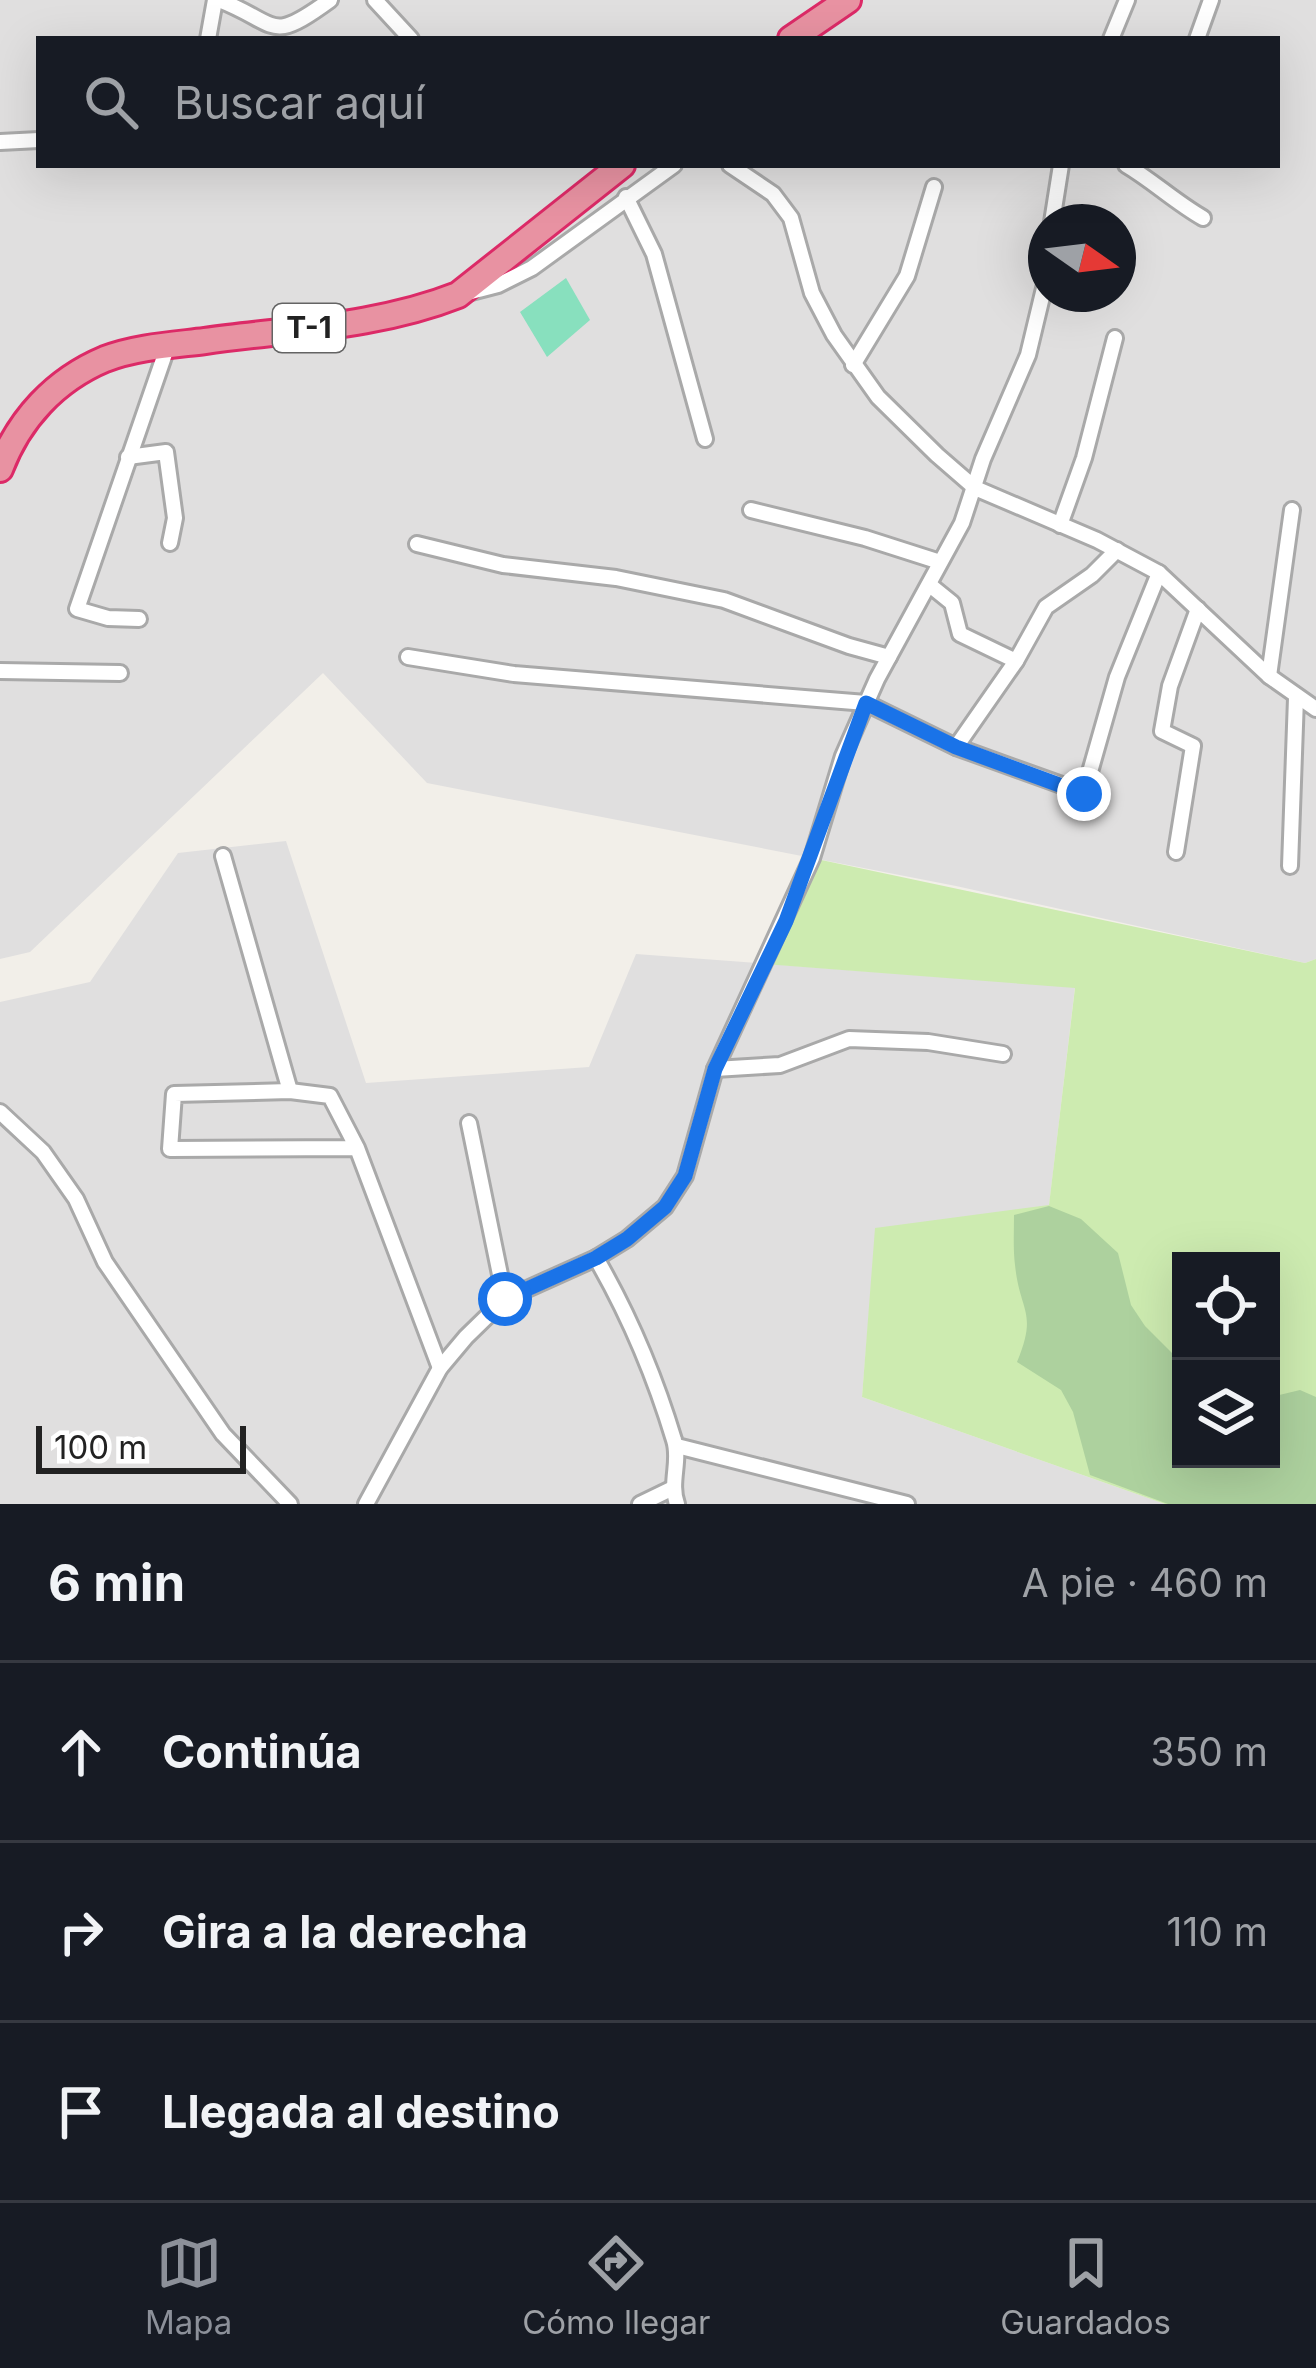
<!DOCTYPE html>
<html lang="es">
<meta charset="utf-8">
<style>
body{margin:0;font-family:Inter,sans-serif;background:#242831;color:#f1f3f6}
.controls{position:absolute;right:36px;bottom:36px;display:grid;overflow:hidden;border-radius:0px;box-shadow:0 12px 48px #0002}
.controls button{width:108px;height:108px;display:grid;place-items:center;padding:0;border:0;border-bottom:3px solid #363941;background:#171b24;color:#f1f3f6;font:60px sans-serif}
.compass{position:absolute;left:1028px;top:204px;width:108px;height:108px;border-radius:50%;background:#171b24;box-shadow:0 12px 48px #0002;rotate:104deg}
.scale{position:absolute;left:36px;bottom:30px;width:210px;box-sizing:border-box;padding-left:12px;border:6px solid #222;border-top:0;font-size:33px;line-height:42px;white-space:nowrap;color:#222;-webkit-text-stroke:9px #fff;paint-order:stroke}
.stop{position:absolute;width:36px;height:36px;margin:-27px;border:9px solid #1a73e8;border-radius:50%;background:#fff}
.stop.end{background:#1a73e8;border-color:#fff;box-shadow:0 3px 12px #0008}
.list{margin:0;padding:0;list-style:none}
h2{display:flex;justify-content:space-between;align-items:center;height:156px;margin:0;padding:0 48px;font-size:51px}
h2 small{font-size:39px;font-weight:400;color:#9ea1a6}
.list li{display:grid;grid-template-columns:78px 1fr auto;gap:36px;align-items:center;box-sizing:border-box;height:180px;padding:0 48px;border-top:3px solid #363941}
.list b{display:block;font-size:45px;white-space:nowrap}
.list em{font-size:39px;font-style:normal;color:#9ea1a6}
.icon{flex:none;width:66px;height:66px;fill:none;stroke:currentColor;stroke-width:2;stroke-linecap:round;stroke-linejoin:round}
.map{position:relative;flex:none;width:1316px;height:1504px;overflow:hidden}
.search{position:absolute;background:#171b24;box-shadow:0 12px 48px #0002;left:36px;right:36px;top:36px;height:132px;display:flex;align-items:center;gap:30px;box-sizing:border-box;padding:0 42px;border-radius:0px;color:#9ea1a6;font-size:45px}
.sheet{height:696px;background:#171b24}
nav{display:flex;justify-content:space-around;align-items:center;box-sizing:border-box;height:168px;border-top:3px solid #363941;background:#171b24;font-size:33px;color:#9ea1a6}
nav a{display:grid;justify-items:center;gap:6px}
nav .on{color:#8c9099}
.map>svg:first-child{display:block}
.residential{fill:#e0dfdf;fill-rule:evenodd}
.grass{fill:#cdebb0;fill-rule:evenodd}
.forest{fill:#add19e}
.pitch{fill:#88e0be}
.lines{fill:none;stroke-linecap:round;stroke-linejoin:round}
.street-casing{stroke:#a9a9a9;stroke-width:20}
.highway-casing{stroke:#dc2a67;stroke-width:30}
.street{stroke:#fff;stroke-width:14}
.highway{stroke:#e892a2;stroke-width:24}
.route{stroke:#1a73e8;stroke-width:15}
.labels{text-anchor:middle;stroke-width:9;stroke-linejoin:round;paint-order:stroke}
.shield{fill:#fff;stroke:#646464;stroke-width:3}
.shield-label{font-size:30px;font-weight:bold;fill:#222}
</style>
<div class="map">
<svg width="1316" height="1504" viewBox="0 0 1316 1504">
<rect width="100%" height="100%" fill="#f2efe9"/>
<g class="residential">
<path d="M0,0H1316V959L1305,963L956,886L427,783L323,673L30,952L0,959ZM39,39H1277V165H39ZM1046,222H1118V294H1046Z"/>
<path d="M286,841L366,1083L589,1067L636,954L1075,987L1049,1206L876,1229L862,1397L1165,1504H0V1002L90,982L178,853Z"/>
</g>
<path class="grass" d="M812,858L1305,963L1316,959V1504H1165L862,1397L875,1228L1049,1205L1075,988L764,964ZM1181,1261H1271V1459H1181Z"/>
<path class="forest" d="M1049,1206L1081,1219L1118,1253L1131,1305L1145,1326L1181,1362V1459H1271V1397L1300,1390L1316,1397V1504H1168L1090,1475L1073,1412L1061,1390L1017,1362C1038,1311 1020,1313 1015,1265C1013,1249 1014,1231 1014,1215Z"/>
<path class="pitch" d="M566,278L590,320L547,357L520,312Z"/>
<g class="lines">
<g class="street-casing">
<g id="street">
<path d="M219,0C280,24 268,45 330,0"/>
<path d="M375,0L411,39"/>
<path d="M208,39L215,0"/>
<path d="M1111,39L1127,0"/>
<path d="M1197,39L1211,0"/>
<path d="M0,142L39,140"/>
<path d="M730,165L773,194L791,218L812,293L834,335L878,397L937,455L975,488L1097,540L1159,573L1269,676L1316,709"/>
<path d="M1126,165C1153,181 1175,202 1203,218"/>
<path d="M626,197L654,254L705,439"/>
<path d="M1052,222L1061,165"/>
<path d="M471,292L498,285L532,268L674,165"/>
<path d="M853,365L907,276L934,187"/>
<path d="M128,457L166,452L175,518L170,543"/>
<path d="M751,510L865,538L940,562"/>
<path d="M1060,525L1084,458L1115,338"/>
<path d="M417,544L503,565L616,578L724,600L849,646L889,657"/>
<path d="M931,586L952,603L960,634L1016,661"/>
<path d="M139,619L108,618L77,609L168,345"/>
<path d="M408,657L514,674L866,703L956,747L1016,661L1046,607L1092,575L1117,550"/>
<path d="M0,671L120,673"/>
<path d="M1269,676L1292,510"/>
<path d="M956,747L1084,793L1117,677L1159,573"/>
<path d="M1176,852L1193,746L1162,731L1170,686L1198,609"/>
<path d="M223,856L290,1091"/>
<path d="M1290,866L1296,698"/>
<path d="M715,1069L780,1065L849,1039L928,1042L1003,1054"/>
<path d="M0,1112L43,1152L76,1199L105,1262L223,1434L290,1504"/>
<path d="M469,1123L505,1299"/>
<path d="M357,1148L170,1149L174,1094L290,1091L330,1096L357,1148L440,1368"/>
<path d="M596,1258C629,1315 655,1377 674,1440C681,1461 669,1482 677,1504"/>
<path d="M677,1446L907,1504"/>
<path d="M366,1504L440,1368L466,1337L505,1299L596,1258L627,1239L665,1207L685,1176L715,1069L812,858L843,756L877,679L962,523L983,459L1028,355L1046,280"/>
<path d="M640,1504L671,1489"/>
</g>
</g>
<g class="highway-casing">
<g id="highway">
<path d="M791,39L848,0"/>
<path d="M0,469C19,419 55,380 105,359C136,347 172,345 205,341C290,329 377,327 458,295L622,165"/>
</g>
</g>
<use href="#street" class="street"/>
<use href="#highway" class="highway"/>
</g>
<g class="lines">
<path class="route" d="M505,1299L596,1258L627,1239L665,1207L685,1176L715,1069L786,921L866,703L956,747L1084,794"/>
</g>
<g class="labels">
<rect class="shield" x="273" y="304" width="72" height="48" rx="9"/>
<g class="shield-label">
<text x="309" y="338">T-1</text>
</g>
</g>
</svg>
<div class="controls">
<button><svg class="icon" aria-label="locate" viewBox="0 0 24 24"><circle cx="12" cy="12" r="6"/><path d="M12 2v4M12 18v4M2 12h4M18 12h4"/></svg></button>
<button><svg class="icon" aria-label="layers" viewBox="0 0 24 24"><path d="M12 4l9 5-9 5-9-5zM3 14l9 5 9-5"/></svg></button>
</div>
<svg class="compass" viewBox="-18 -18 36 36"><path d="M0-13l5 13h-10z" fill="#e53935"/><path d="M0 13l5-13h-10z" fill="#9ea1a6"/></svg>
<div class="scale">100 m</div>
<div class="stop" style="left:505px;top:1299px"></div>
<div class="stop end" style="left:1084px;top:794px"></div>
<div class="search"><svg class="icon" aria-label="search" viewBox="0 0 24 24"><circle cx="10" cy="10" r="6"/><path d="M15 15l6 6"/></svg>Buscar aquí</div>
</div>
<section class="sheet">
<h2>6 min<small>A pie · 460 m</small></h2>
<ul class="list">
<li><svg class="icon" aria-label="ahead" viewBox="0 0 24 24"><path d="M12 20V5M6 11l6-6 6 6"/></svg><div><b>Continúa</b></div><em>350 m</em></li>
<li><svg class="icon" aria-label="right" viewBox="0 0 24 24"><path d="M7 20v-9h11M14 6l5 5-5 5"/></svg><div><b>Gira a la derecha</b></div><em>110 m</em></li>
<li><svg class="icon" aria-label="arrive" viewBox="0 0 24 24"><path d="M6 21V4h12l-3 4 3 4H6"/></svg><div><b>Llegada al destino</b></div></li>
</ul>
</section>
<nav>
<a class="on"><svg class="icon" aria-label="map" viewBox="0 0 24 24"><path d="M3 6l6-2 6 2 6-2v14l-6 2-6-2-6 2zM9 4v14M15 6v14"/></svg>Mapa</a>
<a><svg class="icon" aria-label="directions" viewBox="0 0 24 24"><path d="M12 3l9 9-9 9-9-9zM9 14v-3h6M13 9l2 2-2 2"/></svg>Cómo llegar</a>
<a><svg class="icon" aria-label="saved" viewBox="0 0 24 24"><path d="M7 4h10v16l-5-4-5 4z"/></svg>Guardados</a>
</nav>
